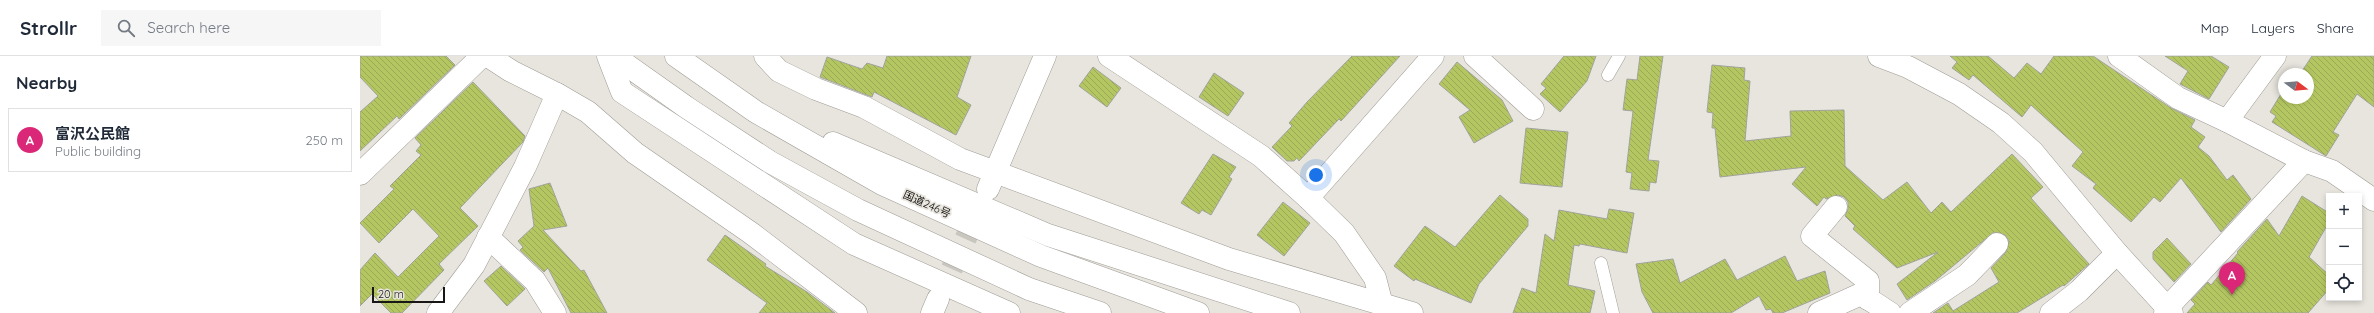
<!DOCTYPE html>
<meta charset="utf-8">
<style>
body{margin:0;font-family:Quicksand,"Noto Sans JP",sans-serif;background:#f6f6f7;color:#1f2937}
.controls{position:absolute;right:12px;bottom:12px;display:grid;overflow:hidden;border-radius:0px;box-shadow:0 2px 6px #0003}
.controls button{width:36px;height:36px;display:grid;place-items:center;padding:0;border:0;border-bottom:1px solid #e0e1e3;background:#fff;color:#1f2937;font:20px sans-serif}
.compass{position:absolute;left:1918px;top:12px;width:36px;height:36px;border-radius:50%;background:#fff;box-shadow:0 2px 6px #0003;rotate:106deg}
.scale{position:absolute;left:12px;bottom:10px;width:73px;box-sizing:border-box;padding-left:4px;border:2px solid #181715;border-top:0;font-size:11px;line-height:14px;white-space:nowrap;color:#181715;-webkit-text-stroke:3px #e8e5de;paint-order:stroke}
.you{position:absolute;left:956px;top:119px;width:14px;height:14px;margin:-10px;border:3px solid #fff;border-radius:50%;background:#1a73e8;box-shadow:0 0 0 6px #1a73e833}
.badge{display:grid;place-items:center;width:26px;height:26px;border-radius:50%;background:#db2777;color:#fff;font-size:13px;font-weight:700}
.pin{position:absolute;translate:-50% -33px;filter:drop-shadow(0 1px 2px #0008)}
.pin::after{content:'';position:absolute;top:21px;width:14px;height:12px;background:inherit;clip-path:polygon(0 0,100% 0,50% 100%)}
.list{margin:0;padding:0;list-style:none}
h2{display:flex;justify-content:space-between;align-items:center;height:52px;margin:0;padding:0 16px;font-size:17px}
h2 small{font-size:13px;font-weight:400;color:#747a83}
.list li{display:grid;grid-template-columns:26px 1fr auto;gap:12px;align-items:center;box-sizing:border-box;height:64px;margin:0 8px 8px;padding:0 8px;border:1px solid #e0e1e3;border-radius:0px}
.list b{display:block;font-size:15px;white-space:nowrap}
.list p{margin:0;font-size:13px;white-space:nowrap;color:#747a83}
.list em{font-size:13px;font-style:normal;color:#747a83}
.icon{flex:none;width:22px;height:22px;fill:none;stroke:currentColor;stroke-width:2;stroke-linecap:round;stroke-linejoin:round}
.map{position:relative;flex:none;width:2014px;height:257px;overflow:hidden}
header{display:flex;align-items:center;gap:24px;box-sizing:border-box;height:56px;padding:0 20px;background:#fff;border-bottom:1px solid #e0e1e3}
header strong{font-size:19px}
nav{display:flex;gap:22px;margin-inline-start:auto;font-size:14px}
.search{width:280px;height:36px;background:#f6f6f7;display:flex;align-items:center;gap:10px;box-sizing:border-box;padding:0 14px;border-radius:0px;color:#747a83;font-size:15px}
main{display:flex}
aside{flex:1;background:#fff}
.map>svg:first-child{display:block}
.building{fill:url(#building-back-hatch);stroke:#a1a39c}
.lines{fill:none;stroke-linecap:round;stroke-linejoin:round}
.street-tunnel{stroke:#c9c6c0;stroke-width:22;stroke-dasharray:22 11;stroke-linecap:butt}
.lane-casing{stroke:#9f9c96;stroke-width:13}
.street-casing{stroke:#9f9c96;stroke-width:23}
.highway-casing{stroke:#9f9c96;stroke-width:23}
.lane{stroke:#fff;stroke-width:12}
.street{stroke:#fff;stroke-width:22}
.highway{stroke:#fff;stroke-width:22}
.labels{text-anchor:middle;stroke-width:3.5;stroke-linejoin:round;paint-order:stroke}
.street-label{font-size:11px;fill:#181715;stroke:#e8e5de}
</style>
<header>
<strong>Strollr</strong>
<div class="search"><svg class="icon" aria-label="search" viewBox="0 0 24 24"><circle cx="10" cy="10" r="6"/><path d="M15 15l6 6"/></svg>Search here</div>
<nav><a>Map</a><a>Layers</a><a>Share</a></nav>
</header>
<main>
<aside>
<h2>Nearby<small></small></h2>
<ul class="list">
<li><span class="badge">A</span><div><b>富沢公民館</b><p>Public building</p></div><em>250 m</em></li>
</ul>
</aside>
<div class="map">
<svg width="2014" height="257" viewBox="0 0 2014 257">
<defs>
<pattern id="building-back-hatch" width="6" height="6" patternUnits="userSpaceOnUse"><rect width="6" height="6" fill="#b3c662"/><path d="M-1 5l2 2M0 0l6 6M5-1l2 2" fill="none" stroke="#99a954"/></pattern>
</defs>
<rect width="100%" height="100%" fill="#e8e5de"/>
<g class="building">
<path d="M0,0H86L95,9L39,63L37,60L0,95V56L18,40L0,21Z"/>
<path d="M527,0H611L597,41L611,49L596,79L514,36L512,41L460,21L467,1L502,13L507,7L523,12Z"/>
<path d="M992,0H1040L981,65L979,63L939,105L937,102L934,105H927L912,91L932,70L929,67L947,46Z"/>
<path d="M1204,0H1236L1227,25L1200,56L1180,38L1186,32L1181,28Z"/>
<path d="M1280,0H1303L1288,104L1299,105L1296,127L1290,126L1289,135L1270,133L1272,117L1266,116L1273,55L1263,54L1267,23L1277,24Z"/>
<path d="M1590,0H1628L1654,22L1667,7L1681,18L1694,0H1733L1811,52L1835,64L1831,71L1845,81L1838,91L1849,100L1867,124L1873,119L1891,143L1861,176L1821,122L1800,146L1794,141L1771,166L1733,132L1736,128L1712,110L1723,96L1671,49L1662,61L1613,19L1609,24L1592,12L1597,6Z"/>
<path d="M1805,0H1851L1869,11L1849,43L1820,28L1828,15Z"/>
<path d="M1952,0H2014V51L1997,38L1973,76L1979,79L1966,100L1912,66L1916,60L1910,56L1924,33V42H1948V18H1940Z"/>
<path d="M1097,6L1142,44L1153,65L1114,87L1099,61L1110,54L1079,28Z"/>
<path d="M1352,9L1385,12L1384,24L1390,25L1385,85L1431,80L1430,55L1484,54L1485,110L1523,144L1547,126L1571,157L1582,146L1591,156L1652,98L1683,131L1671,142L1729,208L1704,230L1703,229L1657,257H1573L1588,247L1593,255L1639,226L1631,212L1646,196L1649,185L1645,179L1634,176L1575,225L1547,244L1537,228L1578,196L1537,212L1493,173L1495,170L1485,160L1488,153V146L1484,141L1478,139L1466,143L1464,141L1457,150L1432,128L1446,111L1360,121L1355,72H1352L1353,57L1347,56Z"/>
<path d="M733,11L761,32L747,51L719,30Z"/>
<path d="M854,17L884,37L868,60L839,41Z"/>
<path d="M113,26L165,80L163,86L100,152L118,170L79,208L84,214L42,257H31L12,238L0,250V214L15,197L38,221L79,180L53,153L19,187L0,167L34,133L30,130L61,99L56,95L61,89L55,82Z"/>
<path d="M1166,72L1208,76L1202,131L1160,127Z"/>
<path d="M853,98L876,111L869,121L872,123L851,159L842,154L839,158L821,147Z"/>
<path d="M190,127L207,170L183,174L221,215L224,214L247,257H211L188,212L184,216L160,194L163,191L158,185L174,170L169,133Z"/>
<path d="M1140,139L1168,163V170L1119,228L1111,247L1055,223L1054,225L1034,210L1065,170L1095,191Z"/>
<path d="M1942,140L1969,157V166L1949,201L1969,219V233L1948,257H1827L1835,248L1831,244L1848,226L1851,229L1878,197L1877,196L1907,163L1919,180Z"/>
<path d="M923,146L950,167L924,200L897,179Z"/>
<path d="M1249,153L1274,157L1267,197L1220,188L1219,190L1214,189L1208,229L1235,235L1230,257H1153L1162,232L1176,237L1185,178L1194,185L1199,154L1247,163Z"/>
<path d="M365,179L406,208L405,210L447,236L475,257H399L407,247L347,204Z"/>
<path d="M1807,182L1831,208L1814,226L1793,203V196Z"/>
<path d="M1425,200L1437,225L1465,215L1470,237L1422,257H1413L1411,253L1406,254L1399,240L1371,257H1293L1282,236L1276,208L1313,203L1320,227L1365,203L1377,224Z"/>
<path d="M141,210L165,233L147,250L124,225Z"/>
</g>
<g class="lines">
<path class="street-tunnel" d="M578,243L620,151"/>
<g class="lane-casing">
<g id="lane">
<path d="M1248,19L1259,0"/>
<path d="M1241,207L1253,257"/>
</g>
</g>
<g class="street-casing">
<g id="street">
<path d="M128,0L151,15L197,38L228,56L275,97L391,177L496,257"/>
<path d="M405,0L419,15L456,33L504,51L600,103L869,203L1052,257"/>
<path d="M749,0L901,100L948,142L984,177L1015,222L1022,249"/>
<path d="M1115,0L1173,53"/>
<path d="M1519,0L1548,11L1599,38L1641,67L1673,96L1757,197L1812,257"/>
<path d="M1759,0L1818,42L1867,65L1944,105L1972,115L2014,144"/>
<path d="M1867,65L1915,0"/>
<path d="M0,118L122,0"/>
<path d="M628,133L685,0"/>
<path d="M948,142L1073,0"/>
<path d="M1476,151L1452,180L1508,225V243"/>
<path d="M128,181L175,225L195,257"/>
<path d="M78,257L114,209L165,111L197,38"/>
<path d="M572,257L578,243"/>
<path d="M1459,257L1501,238L1530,257"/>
<path d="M1550,257L1607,219L1637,188"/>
<path d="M1691,257L1719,235L1757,197"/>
<path d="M1805,257L1808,251L1944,105"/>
</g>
</g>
<g class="highway-casing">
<g id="highway">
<path d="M248,0L262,36L494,188L649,257"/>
<path d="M254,0L326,51L410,106L498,154L669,233L740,257"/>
<path d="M316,0L396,56L522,128L681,200L838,257"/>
<path d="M473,87L688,179L929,257"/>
</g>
</g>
<use href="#lane" class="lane"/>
<use href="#street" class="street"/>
<use href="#highway" class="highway"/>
</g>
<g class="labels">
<g class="street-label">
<text transform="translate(567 148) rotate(24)" y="4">国道246号</text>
</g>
</g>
</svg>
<div class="controls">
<button>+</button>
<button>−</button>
<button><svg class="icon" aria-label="locate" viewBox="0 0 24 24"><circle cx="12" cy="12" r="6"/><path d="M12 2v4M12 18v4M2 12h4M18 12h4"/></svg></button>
</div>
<svg class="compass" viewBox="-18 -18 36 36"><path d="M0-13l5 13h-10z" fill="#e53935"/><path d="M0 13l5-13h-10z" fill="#747a83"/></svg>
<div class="scale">20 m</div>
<div class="you"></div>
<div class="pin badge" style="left:1872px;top:239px">A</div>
</div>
</main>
